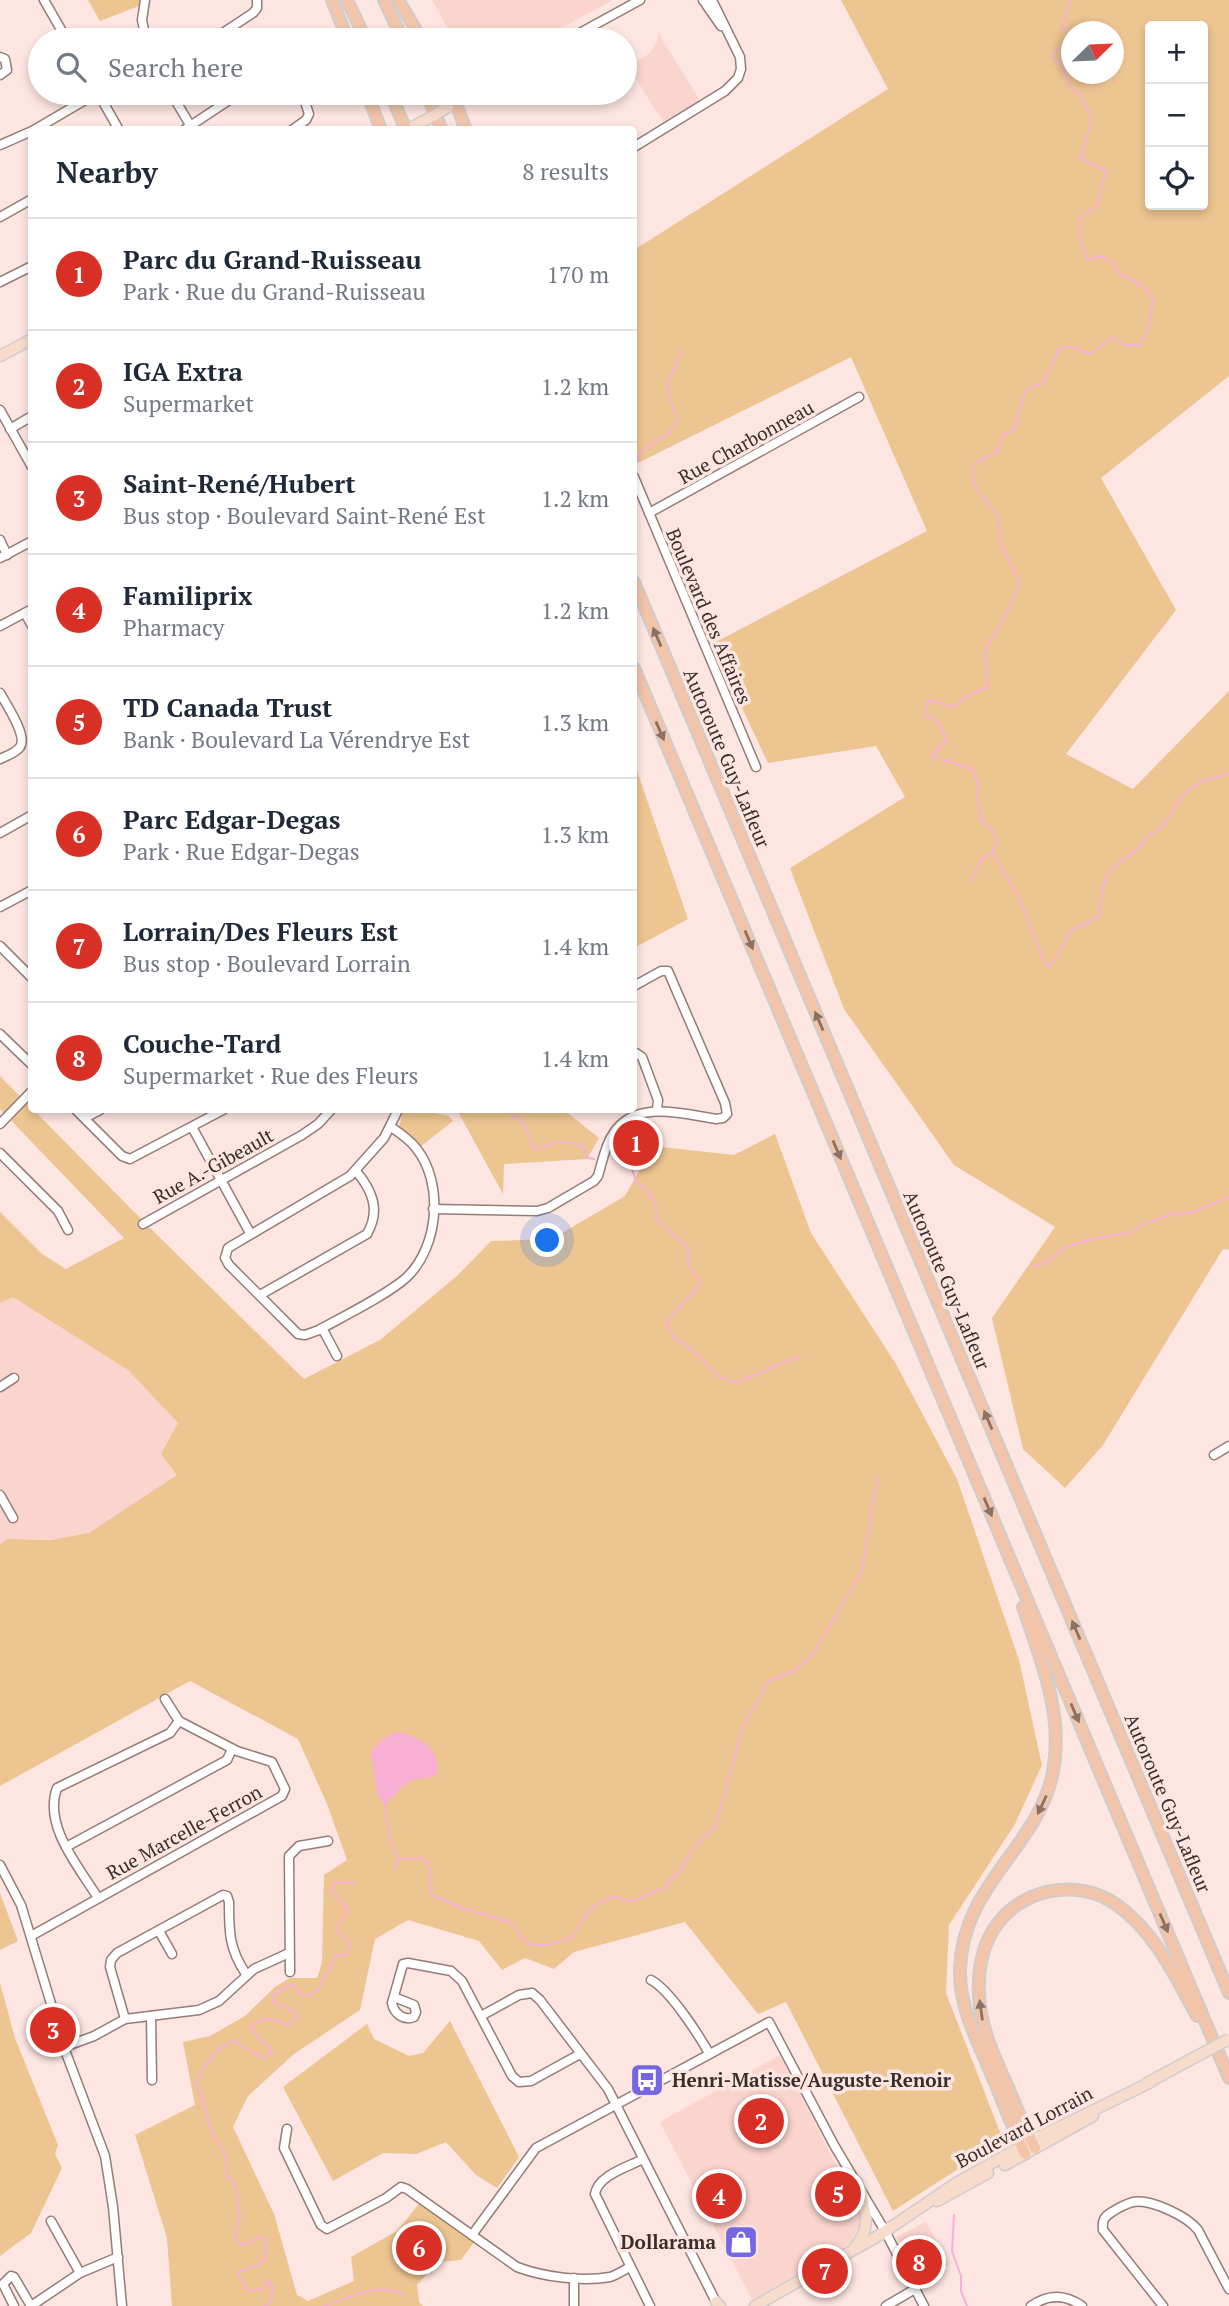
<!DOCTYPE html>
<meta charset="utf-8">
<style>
body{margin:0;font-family:"PT Serif",serif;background:#f6f6f7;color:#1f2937}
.controls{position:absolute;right:21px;top:21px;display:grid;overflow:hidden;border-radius:7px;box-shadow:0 4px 10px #0003}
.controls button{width:63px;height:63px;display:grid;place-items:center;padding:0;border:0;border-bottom:2px solid #e0e1e3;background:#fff;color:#1f2937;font:35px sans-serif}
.compass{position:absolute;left:1061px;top:21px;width:63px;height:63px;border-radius:50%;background:#fff;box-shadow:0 4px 10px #0003;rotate:67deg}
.you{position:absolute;left:548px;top:1241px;width:24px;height:24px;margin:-18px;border:5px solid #fff;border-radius:50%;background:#1a73e8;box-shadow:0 0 0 10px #1a73e833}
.badge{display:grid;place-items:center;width:46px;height:46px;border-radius:50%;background:#d93025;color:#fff;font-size:23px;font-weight:700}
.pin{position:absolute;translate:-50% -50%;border:4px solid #fff;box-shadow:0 2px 7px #0006}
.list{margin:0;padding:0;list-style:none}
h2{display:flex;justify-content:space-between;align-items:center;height:91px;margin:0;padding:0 28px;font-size:30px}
h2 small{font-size:23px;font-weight:400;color:#747a83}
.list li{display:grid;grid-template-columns:46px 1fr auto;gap:21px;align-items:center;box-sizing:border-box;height:112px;padding:0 28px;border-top:2px solid #e0e1e3}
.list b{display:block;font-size:26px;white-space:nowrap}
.list p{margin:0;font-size:23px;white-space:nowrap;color:#747a83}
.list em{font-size:23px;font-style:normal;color:#747a83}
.icon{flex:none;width:38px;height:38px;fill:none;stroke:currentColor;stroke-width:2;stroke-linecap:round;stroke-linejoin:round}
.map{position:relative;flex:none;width:1229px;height:2306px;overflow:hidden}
.search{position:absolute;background:#fff;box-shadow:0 4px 10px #0003;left:28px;top:28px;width:609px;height:77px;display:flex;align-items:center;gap:18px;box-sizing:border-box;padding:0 24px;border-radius:38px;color:#747a83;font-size:26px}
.panel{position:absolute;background:#fff;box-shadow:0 4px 10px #0003;left:28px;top:126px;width:609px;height:987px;border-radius:7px}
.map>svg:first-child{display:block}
.built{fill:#fad5ce}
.green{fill:#edc591;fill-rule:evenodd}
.water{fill:#f7b0d3}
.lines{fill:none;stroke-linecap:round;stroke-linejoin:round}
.stream{stroke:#f7b0d3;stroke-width:2}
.minor-casing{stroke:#967c77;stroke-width:11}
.major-casing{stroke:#cfcdcc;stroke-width:13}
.highway-casing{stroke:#cfcdcc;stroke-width:14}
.minor{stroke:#fff;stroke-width:8}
.major{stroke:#f7dccb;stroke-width:10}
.highway{stroke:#f2c4a9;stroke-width:10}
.major-bridge-casing{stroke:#cfcdcc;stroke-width:13;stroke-linecap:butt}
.major-bridge{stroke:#f7dccb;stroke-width:10}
.oneway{fill:#8c7264}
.labels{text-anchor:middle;stroke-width:7;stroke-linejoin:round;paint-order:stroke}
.street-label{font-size:19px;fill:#392e2b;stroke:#fde5e1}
.poi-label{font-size:19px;font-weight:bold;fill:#392e2b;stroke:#fde5e1;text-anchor:start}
</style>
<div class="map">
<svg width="1229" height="2306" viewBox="0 0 1229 2306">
<rect width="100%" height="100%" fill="#fde5e1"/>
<g class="built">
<path d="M432,0H613L539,40H454Z"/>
<path d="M658,32L700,101L664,123L628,67L650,53L657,41Z"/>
<path d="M12,1296L128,1370L178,1423L162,1454L178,1475L89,1534L51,1540L8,1539L0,1544V1303Z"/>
<path d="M780,2055L863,2218L851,2243L752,2300L660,2122Z"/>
<path d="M926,2222L949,2265L919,2281L896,2237Z"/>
</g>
<g class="green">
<path d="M88,0H140L139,6L100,21Z"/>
<path d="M841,0H1229V376L1101,478L1176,610L1066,754L1133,789L1229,691V1250L1223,1249L1103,1445L1065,1488L1023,1449L992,1318L1055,1227L954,1165L844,1009L790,868L905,797L876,746L768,763L712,644L927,531L851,357L638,463L634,453V250L888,89ZM1150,26H1203V205H1150ZM1072,32H1114V74H1072Z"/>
<path d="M634,762L688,919L634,948Z"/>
<path d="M0,1076L148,1226L304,1379L380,1340L457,1276L491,1241L552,1239L625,1196L644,1162L617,1141L622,1131L638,1120L653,1146L734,1155L775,1134L811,1233L896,1364L957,1479L1019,1660L1042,1765L1015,1824L949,1925L946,1993L1003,2140L893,2211L786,2002L758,2014L685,1922L574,1952L554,1969L525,1958L502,1970L479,1941L408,1920L375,1939L360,2010L294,2054L248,2096L233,2127L274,2214L297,2295L308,2301L354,2281L351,2257L397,2231L419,2204L475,2241L461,2260L438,2262L417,2285L419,2302L423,2306H172L167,2238L135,2135L195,2105L183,2042L210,2036L245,2016L275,1987L290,1978H317L322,1963L324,1875L347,1860L327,1804L298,1739L190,1681L0,1786V1544L8,1539L51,1540L89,1533L177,1475L161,1454L178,1423L128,1370L13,1297L0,1303V1212L42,1254L66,1269L124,1238L0,1109Z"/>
<path d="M403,1110H419L449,1116L453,1121L420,1147L399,1127Z"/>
<path d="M457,1110H564L599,1138L587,1159L504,1164L503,1194Z"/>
<path d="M0,1893L18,1941L0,1950Z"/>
<path d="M0,1983L15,2038L58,2145L55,2154L62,2168L31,2233L0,2256Z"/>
<path d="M450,2021L519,2157L497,2188L476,2175L446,2142L416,2154L383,2153L333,2181L283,2087L367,2024L374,2039L409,2056L423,2053Z"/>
</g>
<path class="water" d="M397,1732C417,1735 445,1751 436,1775C428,1779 420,1778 412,1781C401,1785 393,1797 385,1806L377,1793L371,1752L382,1739Z"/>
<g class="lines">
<g class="stream">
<path d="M1070,0L1062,27L1072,37"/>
<path d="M640,461L638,456C653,437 668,442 678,419L668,393L669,381L682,350"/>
<path d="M993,854L1018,895L1044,961L1050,967L1072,930L1099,917C1101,908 1102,885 1106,878C1117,858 1137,856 1149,835C1169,827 1171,808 1184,794C1195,782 1214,777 1229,774"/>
<path d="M971,881L984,857L993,854L997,839L992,829L981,821L977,791L979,785L972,769L932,756L942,744L947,743L940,723L925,715L928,700L955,707L967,696L988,687L985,650L1003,621L1020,582L1001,544L998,517L974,485L972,470L978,461L996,453L1003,435L1014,430L1026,390L1043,383L1059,350L1068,346L1090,354L1113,337L1124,345H1139L1149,328L1153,298L1142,286L1120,274L1111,261L1099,256L1088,260L1080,241V217L1097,206L1106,171L1081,159L1092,118L1079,93L1072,89L1060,63L1051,55L1072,39"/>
<path d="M505,1110L524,1124L535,1149L560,1142L582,1145L588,1158L594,1159"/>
<path d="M614,1155L628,1156L636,1182C651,1192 658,1200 656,1219L688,1248V1264L700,1283C690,1300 677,1304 667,1324C678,1346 679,1339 695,1352C715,1369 707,1374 736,1383L800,1356"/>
<path d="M1033,1267L1051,1260L1063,1248L1096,1238L1128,1233L1146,1223L1176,1213L1193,1212L1229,1197"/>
<path d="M385,1806L390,1841L398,1858"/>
<path d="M395,1869L399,1859L424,1858L430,1868V1894L462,1908L512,1923L524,1941L532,1945H548L572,1937L587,1914L599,1903L613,1897L633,1901L664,1888L683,1867L693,1849L716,1825L743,1727L768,1682L795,1670L813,1655L862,1571L878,1476"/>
<path d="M954,2215L952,2251L961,2276V2291L967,2306"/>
<path d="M265,2306L271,2302L273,2288L269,2280L262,2289L249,2291L239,2276V2272L264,2262L267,2244L262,2237L243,2245L235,2239L240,2217L235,2183L228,2178L226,2155L212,2134L197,2084L201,2072L218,2049L234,2041L263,2058L273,2052L250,2028C263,2015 274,2018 288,2025L298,2017L293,2010L273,2002L274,1994L293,1984L299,1993L309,1996L319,1988L337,1955H346L352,1944L336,1931L347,1909L332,1891L334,1882L356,1883"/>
<path d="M325,2306C349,2297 382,2280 406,2296"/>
</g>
<g class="minor-casing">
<g id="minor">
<path d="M44,0L67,40"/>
<path d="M145,0L142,20L146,40"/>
<path d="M703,0L721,26"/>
<path d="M212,40L253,13L257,8V0"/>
<path d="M567,40L640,0"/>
<path d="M0,57L5,59L7,70L0,75"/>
<path d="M98,93L119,130"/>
<path d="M171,93L193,130"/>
<path d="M457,102L471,93"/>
<path d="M34,130L97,93"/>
<path d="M184,130L240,93"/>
<path d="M292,130L306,120L309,114L302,93"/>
<path d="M0,145L32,131"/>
<path d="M634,147L725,91L738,78L741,69L740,57L712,0"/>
<path d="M0,217L32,199"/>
<path d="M0,282L32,266"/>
<path d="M0,410L32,467"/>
<path d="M10,429L32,416"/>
<path d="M634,477L756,767"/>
<path d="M649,513L859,397"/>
<path d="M0,540L7,555"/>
<path d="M0,558L32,541"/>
<path d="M25,613L32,626"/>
<path d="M0,626L32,609"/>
<path d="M0,693C6,704 28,736 20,747C16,753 6,756 0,759"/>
<path d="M0,833L32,815"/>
<path d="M0,907L32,890"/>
<path d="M0,946L32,978"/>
<path d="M0,1034L32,1065"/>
<path d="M634,1054L636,1053L642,1057L658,1100L657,1110"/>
<path d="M76,1110L122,1156L130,1159L223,1110"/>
<path d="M85,1118L100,1110"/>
<path d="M0,1124L32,1091"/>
<path d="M192,1127L250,1233"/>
<path d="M391,1127C400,1133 409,1139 416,1148C444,1183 439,1246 407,1277C389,1294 342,1317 319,1330L305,1335L298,1334L229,1265L225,1258L228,1248L350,1176L384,1138L398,1110"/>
<path d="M0,1153L58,1211L68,1230"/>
<path d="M433,1209L537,1211L548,1208L594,1181L598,1176C602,1163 605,1145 613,1134C635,1099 683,1114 716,1119L723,1118L727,1114L725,1103L668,971H661L634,986"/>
<path d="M143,1224L302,1135L318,1124L331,1110"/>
<path d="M260,1295L367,1234C381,1210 372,1190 356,1171"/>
<path d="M322,1328L337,1356"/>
<path d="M0,1387L14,1378"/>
<path d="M1214,1455L1229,1446"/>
<path d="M0,1495L13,1518"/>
<path d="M66,1847L227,1760L232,1749"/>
<path d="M0,1865L21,1905L66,2053L105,2156L113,2207L122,2306"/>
<path d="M98,1898C79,1867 43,1826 57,1788L170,1733L179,1721"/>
<path d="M159,1931L172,1954"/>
<path d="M31,1936L282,1796L285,1789L272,1762L237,1751L179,1721L165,1699"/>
<path d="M290,1972L289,1856L299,1846L328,1841"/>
<path d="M651,1980C670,1990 698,2034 709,2053"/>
<path d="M394,1997L414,2005L416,2012L414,2017C404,2021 394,2014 392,2003L403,1964L408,1963L451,1971L462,1981L512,2076L519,2082L531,2081L580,2054"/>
<path d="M151,2016L152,2080"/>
<path d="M481,2016L519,1995L532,1993L540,2000L608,2089L716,2302"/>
<path d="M125,2019L110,1967L111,1960L117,1953L223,1895L227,1896L229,1902C229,1932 229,1949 246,1974"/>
<path d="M64,2047L94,2036L125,2019L199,2010L219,2001L254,1969L289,1953"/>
<path d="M287,2129L284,2148L321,2225L327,2229L386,2198L401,2187L407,2189L517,2267C543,2277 583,2282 610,2277C617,2275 624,2270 630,2267"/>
<path d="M643,2159C628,2167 598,2175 595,2194L650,2306"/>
<path d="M51,2221L80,2273"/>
<path d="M472,2235L536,2148L769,2022L834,2145L885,2231L924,2306"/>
<path d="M574,2278V2306"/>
<path d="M14,2306L3,2284L11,2276L14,2277L31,2306"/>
<path d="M31,2306L80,2273L118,2257"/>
<path d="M886,2306L915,2289"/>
<path d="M1031,2306C1048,2294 1065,2294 1082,2306"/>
<path d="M1163,2306L1103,2230C1102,2220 1104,2217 1112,2212C1118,2208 1126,2204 1133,2202C1151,2199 1187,2216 1198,2230L1229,2289"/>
</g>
</g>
<g class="major-casing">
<g id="major">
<path d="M407,130L433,116"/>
<path d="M0,356L32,339"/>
<path d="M1147,2083L1201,2054"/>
<path d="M1005,2165L1093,2116"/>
<path d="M937,2201L988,2173"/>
<path d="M855,2247C874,2225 864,2207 857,2182"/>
<path d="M716,2302L720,2306"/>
<path d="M755,2306L878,2236L958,2182L1037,2138L1151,2082"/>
</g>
</g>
<g class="highway-casing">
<g id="highway">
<path d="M332,0L348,40"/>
<path d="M347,0L366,40"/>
<path d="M384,0L403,40"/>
<path d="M398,0L422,40"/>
<path d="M367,93L381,130"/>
<path d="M390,93L406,130"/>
<path d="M426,93L442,130"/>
<path d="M452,93L466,130"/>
<path d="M634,582L1229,1993"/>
<path d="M634,668L1229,2078"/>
<path d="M1023,1607C1041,1660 1064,1715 1053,1772C1038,1848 962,1884 960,1970C959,2008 978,2041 992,2076C1003,2102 1013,2128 1025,2154"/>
<path d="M1035,2148C1024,2128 1016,2106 1007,2085C994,2056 980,2027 979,1994C978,1973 981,1951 992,1932C1017,1889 1076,1876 1117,1905C1155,1932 1175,1976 1197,2016"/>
</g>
</g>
<use href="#minor" class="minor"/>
<use href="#major" class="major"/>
<use href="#highway" class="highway"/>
<g class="major-bridge-casing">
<g id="major-bridge">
<path d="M433,116L448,107"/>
<path d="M1201,2054L1229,2039"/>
</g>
</g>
<use href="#major-bridge" class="major-bridge"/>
</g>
<defs><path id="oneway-solid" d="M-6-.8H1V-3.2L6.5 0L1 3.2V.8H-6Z" transform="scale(1.75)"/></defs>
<g class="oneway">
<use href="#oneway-solid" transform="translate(657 637) rotate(-113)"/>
<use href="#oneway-solid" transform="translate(660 731) rotate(67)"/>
<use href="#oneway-solid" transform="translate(749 940) rotate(67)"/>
<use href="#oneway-solid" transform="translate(819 1021) rotate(-113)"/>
<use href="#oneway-solid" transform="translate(837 1150) rotate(67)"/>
<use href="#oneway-solid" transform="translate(988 1420) rotate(-113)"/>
<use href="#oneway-solid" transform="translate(988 1507) rotate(67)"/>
<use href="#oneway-solid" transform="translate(1076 1630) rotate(-113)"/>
<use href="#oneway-solid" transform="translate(1075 1713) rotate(67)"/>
<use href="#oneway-solid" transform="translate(1042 1805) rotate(115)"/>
<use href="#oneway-solid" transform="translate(1164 1923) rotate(67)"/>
<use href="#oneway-solid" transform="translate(981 2010) rotate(-98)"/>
</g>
<defs>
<g id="bus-square" transform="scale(1.75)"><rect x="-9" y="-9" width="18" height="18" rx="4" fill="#7467e1" stroke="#fde5e1"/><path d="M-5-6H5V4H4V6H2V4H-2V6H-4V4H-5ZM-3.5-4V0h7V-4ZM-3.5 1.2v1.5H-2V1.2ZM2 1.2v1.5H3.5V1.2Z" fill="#fff"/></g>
<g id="shop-square" transform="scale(1.75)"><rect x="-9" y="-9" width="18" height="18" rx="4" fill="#7467e1" stroke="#fde5e1"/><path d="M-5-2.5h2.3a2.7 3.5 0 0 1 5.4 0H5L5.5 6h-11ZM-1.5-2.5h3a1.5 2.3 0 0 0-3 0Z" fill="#fff"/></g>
</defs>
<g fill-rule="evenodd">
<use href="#bus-square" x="647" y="2080"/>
<use href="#shop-square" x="741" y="2242"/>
</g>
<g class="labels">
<g class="street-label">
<text transform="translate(746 442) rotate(-29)" y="7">Rue Charbonneau</text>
<text transform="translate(709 616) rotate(67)" y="7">Boulevard des Affaires</text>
<text transform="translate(727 758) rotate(67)" y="7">Autoroute Guy-Lafleur</text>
<text transform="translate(213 1166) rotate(-29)" y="7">Rue A.-Gibeault</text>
<text transform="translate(947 1280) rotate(67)" y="7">Autoroute Guy-Lafleur</text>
<text transform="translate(1168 1803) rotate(67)" y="7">Autoroute Guy-Lafleur</text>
<text transform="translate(184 1832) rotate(-29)" y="7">Rue Marcelle-Ferron</text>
<text transform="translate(1024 2127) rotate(-28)" y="7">Boulevard Lorrain</text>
</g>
<g class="poi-label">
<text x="672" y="2087">Henri-Matisse/Auguste-Renoir</text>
<text x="716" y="2249" text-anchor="end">Dollarama</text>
</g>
</g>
</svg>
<div class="controls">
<button>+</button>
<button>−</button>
<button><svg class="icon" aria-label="locate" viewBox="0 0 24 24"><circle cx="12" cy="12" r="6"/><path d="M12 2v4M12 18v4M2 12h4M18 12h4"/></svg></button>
</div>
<svg class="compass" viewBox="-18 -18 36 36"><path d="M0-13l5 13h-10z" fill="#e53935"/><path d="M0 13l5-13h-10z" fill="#747a83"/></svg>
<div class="you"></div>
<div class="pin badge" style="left:636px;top:1143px">1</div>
<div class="pin badge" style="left:761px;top:2121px">2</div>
<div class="pin badge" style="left:53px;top:2030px">3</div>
<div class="pin badge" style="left:719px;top:2196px">4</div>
<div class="pin badge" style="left:838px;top:2194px">5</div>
<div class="pin badge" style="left:419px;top:2248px">6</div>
<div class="pin badge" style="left:825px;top:2271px">7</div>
<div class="pin badge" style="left:919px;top:2262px">8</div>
<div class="search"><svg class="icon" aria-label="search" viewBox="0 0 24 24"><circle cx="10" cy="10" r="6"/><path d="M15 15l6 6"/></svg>Search here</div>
<section class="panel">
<h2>Nearby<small>8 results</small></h2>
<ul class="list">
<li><span class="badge">1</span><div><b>Parc du Grand-Ruisseau</b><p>Park · Rue du Grand-Ruisseau</p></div><em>170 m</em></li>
<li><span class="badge">2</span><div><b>IGA Extra</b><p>Supermarket</p></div><em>1.2 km</em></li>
<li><span class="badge">3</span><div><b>Saint-René/Hubert</b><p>Bus stop · Boulevard Saint-René Est</p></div><em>1.2 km</em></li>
<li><span class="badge">4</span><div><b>Familiprix</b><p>Pharmacy</p></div><em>1.2 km</em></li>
<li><span class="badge">5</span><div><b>TD Canada Trust</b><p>Bank · Boulevard La Vérendrye Est</p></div><em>1.3 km</em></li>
<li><span class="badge">6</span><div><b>Parc Edgar-Degas</b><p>Park · Rue Edgar-Degas</p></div><em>1.3 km</em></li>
<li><span class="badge">7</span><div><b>Lorrain/Des Fleurs Est</b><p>Bus stop · Boulevard Lorrain</p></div><em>1.4 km</em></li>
<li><span class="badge">8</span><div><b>Couche-Tard</b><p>Supermarket · Rue des Fleurs</p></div><em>1.4 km</em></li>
</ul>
</section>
</div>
